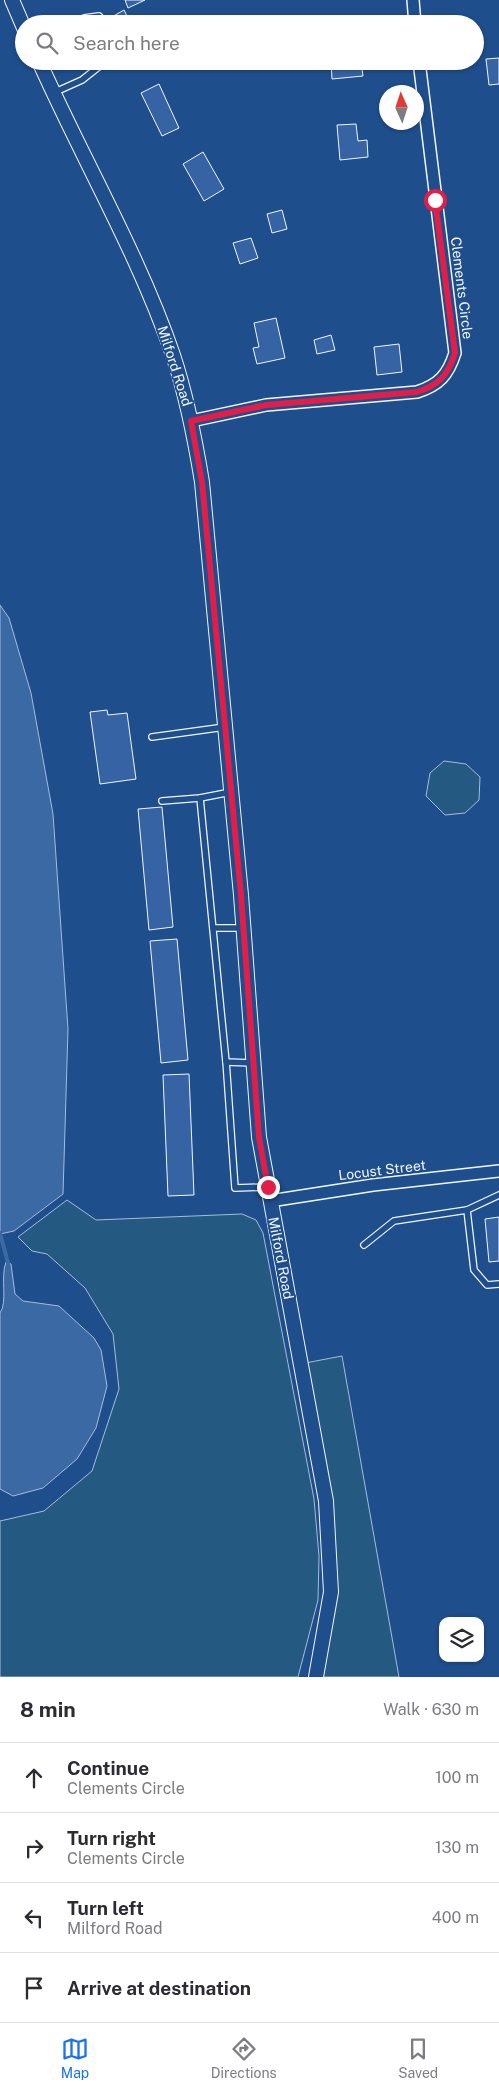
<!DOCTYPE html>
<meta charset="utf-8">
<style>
body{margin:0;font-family:"Public Sans",sans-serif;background:#f7f7f7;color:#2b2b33}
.controls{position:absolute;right:15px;bottom:15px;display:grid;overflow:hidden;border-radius:10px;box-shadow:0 1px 4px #0004}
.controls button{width:45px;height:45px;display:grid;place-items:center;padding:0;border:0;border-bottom:1px solid #e1e1e2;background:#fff;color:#2b2b33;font:25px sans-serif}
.compass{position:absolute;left:379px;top:85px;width:45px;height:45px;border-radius:50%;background:#fff;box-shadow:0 1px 4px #0004;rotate:357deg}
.stop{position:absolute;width:15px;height:15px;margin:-11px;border:4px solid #e11d48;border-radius:50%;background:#fff}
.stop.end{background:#e11d48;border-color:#fff;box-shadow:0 1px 5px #0008}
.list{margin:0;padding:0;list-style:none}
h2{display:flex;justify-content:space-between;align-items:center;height:65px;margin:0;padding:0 20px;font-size:21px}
h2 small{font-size:16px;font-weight:400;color:#7c7c81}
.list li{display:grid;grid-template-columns:32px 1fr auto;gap:15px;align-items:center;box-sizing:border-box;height:70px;padding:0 20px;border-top:1px solid #e1e1e2}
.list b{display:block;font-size:19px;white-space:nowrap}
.list p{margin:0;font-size:16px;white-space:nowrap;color:#7c7c81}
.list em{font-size:16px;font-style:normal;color:#7c7c81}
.icon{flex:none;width:28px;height:28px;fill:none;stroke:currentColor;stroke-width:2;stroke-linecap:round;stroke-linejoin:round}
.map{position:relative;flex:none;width:499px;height:1677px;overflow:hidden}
.search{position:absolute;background:#fff;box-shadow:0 1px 4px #0004;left:15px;right:15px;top:15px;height:55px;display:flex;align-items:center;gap:12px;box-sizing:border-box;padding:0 18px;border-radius:28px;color:#7c7c81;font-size:19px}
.sheet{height:345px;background:#fff}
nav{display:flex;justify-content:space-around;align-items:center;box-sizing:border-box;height:70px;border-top:1px solid #e1e1e2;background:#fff;font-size:14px;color:#7c7c81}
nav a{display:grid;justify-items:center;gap:2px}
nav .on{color:#1a73e8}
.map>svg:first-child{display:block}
.green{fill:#245a82;stroke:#a8bbd7}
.water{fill:#3b69a3;stroke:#a8bbd7}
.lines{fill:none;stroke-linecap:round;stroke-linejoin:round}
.stream{stroke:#3b69a3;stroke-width:4}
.building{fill:#3563a3;stroke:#f2f6ff}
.service-casing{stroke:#f2f6ff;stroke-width:8}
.minor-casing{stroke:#f2f6ff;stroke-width:14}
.tertiary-casing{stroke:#f2f6ff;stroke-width:16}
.service{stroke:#1f4e8c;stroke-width:5.5}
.minor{stroke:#1f4e8c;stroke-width:11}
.tertiary{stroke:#1f4e8c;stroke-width:14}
.route{stroke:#e11d48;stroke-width:6}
.labels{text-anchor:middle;stroke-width:4;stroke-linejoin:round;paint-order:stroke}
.street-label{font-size:14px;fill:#f2f6ff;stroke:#1f4e8c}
</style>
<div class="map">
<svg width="499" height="1677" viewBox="0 0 499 1677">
<rect width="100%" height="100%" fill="#1f4e8c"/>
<g class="green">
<path d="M444,761L466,764L480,777L479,800L465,813L445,815L426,796L430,773Z"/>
<path d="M67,1200L96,1220L242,1214L256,1220L263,1233L314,1499L319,1556L318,1600L298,1677H0V1521L44,1511L92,1471L119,1389L113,1334L85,1288L47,1254L32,1251L18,1237Z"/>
<path d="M342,1356L399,1677H315L331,1592L326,1501L300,1364Z"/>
</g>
<g class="water">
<path d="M0,605L9,618L31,693L53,814L68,1029L63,1194L14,1231L0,1234Z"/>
<path d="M6,1262L11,1264L15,1294L23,1301L59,1306L94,1338L101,1350L107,1386L96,1428L77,1459L43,1488L13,1496L0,1489V1313C8,1302 0,1278 6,1262Z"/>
</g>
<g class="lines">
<path class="stream" d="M0,1233L8,1263"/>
</g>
<g class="building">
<path d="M125,0H145L128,8Z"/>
<path d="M124,10L131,24H113L110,18Z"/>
<path d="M499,58V84L489,85L486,59Z"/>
<path d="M331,61H361L363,76L332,79Z"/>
<path d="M159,84L179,128L162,136L141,93Z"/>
<path d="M356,124L358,141L367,140L368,157L340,160L337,125Z"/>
<path d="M203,152L224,189L204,201L183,164Z"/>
<path d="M282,210L287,229L272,233L267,214Z"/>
<path d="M251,238L258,258L240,264L233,243Z"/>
<path d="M276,318L285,358L257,364L253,348L259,347L254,323Z"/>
<path d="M331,335L335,350L317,354L314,340Z"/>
<path d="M399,344L402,372L377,375L374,347Z"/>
<path d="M107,710L108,715L127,713L136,779L100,784L90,712Z"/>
<path d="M162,807L173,927L149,930L138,809Z"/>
<path d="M177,939L188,1060L161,1063L150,941Z"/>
<path d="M189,1074L194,1195L168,1196L163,1075Z"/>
<path d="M499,1217V1261L489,1262L485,1219Z"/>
</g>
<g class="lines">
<g class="service-casing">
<g id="service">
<path d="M72,24L84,18L99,16L106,24"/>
<path d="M53,93L82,80L106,61"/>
<path d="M152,737L225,727"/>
<path d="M200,798L226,1062L253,1063"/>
<path d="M162,801L200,798L231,792"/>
<path d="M214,928H244"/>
<path d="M226,1061L235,1188L268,1187"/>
<path d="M499,1195L467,1210L474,1270L487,1285L499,1284"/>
<path d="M364,1245L394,1221L467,1210"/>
</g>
</g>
<g class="minor-casing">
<g id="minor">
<path d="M413,0L415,24"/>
<path d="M191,421L266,405L417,392C439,385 448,375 455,353L419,61"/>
<path d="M270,1201L373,1185L499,1171"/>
</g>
</g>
<g class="tertiary-casing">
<g id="tertiary">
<path d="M12,0L24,28"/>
<path d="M39,61C83,160 138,253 173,355C187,397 195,439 202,482L241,895L259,1137L326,1501L331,1592L316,1677"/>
</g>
</g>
<use href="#service" class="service"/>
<use href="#minor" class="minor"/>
<use href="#tertiary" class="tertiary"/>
</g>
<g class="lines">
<path class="route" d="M268,1187L259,1137L241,895L202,482L191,421L266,405L417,392C439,385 448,375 455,353L435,200"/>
</g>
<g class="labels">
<g class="street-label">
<text transform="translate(462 288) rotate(83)" y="5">Clements Circle</text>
<text transform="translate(175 366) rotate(72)" y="5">Milford Road</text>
<text transform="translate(382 1170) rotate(-7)" y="5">Locust Street</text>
<text transform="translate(281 1258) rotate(79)" y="5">Milford Road</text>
</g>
</g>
</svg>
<div class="controls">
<button><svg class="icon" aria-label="layers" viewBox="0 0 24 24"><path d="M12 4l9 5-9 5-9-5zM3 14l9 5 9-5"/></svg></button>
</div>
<svg class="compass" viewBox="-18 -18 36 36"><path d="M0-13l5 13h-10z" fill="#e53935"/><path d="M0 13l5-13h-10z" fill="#7c7c81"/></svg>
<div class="stop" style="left:435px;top:200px"></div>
<div class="stop end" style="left:268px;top:1187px"></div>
<div class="search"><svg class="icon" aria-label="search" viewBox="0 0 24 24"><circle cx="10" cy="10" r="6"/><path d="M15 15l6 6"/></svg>Search here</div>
</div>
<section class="sheet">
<h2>8 min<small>Walk · 630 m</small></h2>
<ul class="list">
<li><svg class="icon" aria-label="ahead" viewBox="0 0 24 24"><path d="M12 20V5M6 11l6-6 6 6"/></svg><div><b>Continue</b><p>Clements Circle</p></div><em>100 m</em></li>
<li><svg class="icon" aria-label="right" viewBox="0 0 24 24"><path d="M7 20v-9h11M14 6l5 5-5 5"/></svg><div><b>Turn right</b><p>Clements Circle</p></div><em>130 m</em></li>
<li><svg class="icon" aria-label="left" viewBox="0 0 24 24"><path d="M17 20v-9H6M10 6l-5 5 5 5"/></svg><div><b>Turn left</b><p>Milford Road</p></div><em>400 m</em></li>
<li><svg class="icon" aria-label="arrive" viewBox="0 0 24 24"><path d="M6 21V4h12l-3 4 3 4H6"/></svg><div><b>Arrive at destination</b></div></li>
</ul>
</section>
<nav>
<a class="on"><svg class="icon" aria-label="map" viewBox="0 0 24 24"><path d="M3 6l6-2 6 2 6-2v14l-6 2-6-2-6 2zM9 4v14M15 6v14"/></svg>Map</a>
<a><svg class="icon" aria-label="directions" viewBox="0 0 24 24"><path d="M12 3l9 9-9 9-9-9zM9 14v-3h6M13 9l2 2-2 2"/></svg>Directions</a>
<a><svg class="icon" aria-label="saved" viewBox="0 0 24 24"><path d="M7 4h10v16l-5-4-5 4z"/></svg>Saved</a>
</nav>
